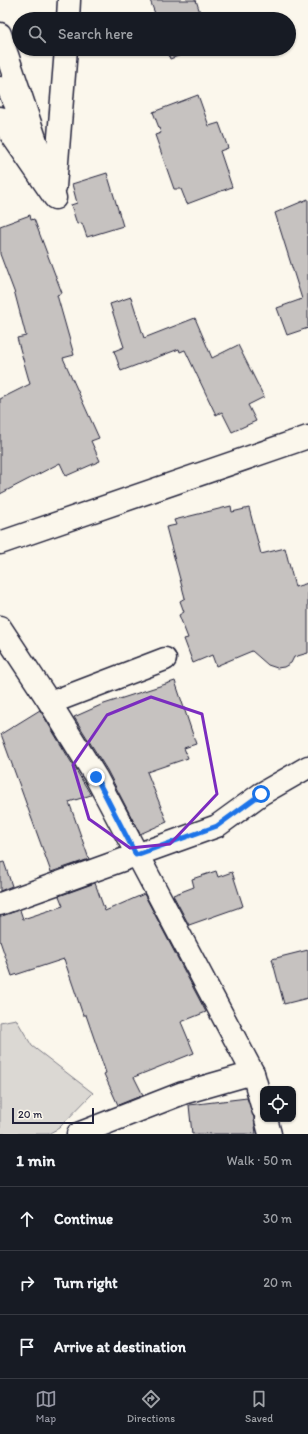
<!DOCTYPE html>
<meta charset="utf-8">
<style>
body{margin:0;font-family:Itim,sans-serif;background:#242831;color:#f1f3f6}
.controls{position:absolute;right:12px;bottom:12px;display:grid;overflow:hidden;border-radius:8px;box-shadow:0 1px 3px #0004}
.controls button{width:36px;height:36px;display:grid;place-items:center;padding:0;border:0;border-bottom:1px solid #363941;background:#171b24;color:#f1f3f6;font:20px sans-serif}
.scale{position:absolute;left:12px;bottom:10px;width:82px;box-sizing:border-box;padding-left:4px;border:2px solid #22223b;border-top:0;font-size:11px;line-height:14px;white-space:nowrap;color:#22223b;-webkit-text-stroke:3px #fbf7ec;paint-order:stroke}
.stop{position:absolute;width:12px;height:12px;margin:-9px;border:3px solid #1a73e8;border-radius:50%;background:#fff}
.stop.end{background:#1a73e8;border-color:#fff;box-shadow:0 1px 4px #0008}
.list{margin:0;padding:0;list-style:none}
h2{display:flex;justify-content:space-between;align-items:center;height:52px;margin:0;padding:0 16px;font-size:17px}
h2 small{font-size:13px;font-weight:400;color:#9ea1a6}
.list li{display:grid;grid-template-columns:26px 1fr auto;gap:12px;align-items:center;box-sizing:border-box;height:64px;padding:0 16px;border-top:1px solid #363941}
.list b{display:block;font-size:15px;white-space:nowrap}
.list em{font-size:13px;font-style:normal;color:#9ea1a6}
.icon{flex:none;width:22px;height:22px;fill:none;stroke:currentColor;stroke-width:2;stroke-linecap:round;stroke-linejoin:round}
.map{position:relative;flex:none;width:308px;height:1134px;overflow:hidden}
.search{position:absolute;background:#171b24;box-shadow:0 1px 3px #0004;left:12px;right:12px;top:12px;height:44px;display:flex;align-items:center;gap:10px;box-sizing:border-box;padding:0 14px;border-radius:22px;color:#9ea1a6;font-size:15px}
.sheet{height:244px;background:#171b24}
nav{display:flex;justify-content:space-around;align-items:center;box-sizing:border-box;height:56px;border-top:1px solid #363941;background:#171b24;font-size:11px;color:#9ea1a6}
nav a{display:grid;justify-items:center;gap:2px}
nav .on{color:#9495a2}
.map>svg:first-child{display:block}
.green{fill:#dbd8d3;stroke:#7e7d87}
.building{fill:#c6c2c0;stroke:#22223b}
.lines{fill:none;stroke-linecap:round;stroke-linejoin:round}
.lane-casing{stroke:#22223b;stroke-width:15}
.street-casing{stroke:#22223b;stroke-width:25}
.lane{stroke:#fbf7ec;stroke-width:12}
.street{stroke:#fbf7ec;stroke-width:22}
.route{stroke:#1a73e8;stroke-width:5}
.marked{fill:none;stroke:#7b2cbf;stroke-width:3;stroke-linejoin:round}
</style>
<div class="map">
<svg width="308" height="1134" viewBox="0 0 308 1134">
<rect width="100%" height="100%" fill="#fbf7ec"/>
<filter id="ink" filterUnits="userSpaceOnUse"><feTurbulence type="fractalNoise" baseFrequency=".025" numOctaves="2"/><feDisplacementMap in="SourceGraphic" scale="8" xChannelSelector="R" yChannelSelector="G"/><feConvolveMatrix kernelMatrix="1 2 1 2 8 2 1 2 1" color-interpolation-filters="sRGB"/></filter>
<g filter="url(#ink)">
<path class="green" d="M16,1019L32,1046L93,1093L59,1128L48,1134H0V1022Z"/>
<g class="building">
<path d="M150,0H196L202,19H157Z"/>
<path d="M167,49H198L170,59Z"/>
<path d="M198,95L209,126L219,123L228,148L220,151L232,187L187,204L181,189H174L155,135L161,133L153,112Z"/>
<path d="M107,173L123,226L87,237L82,223L77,224L71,205L77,203L72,184Z"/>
<path d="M308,199V328L287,335L277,308L302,299L275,213Z"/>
<path d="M30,215L31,220L34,219L62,293L57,295L74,355L63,358L99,438L91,441L100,461L66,476L60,463L0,494V399L30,384L17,338L26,336L15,294L0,254V226Z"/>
<path d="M131,297L144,338L195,318L212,358L238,345L264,397L248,405L256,421L232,432L222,412L216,415L185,350L180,352L179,349L121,371L114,351L124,347L110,304Z"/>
<path d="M231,506L232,512L249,508L261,554L285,548L295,587L308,583V653L294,657L291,663L284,667L277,668L268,665L252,651L216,666L212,655L193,663L184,639L188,638L179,615L184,612L180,601L185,598L166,527L176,525L174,520Z"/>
<path d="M175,681L196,744L184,748L188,758L147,772L167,822L140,834L107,770L74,717L101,705Z"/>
<path d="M40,710L91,795L69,802L89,859L51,872L1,734Z"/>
<path d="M4,862L12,886L0,891V863Z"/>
<path d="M216,871L218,877L232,872L243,906L189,925L173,895L194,887L192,879Z"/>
<path d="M95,883L105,911L144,894L206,1012L181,1022L194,1053L134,1077L143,1095L118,1105L104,1074L106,1073L86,1015H83L64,959L12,976L0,941V916L20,910L23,919L63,906L59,896Z"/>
<path d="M308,950V998L284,1004L272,959Z"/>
<path d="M247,1098L254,1117L256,1134H192L189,1105Z"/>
</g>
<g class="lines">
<g class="lane-casing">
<path id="lane" d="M0,83L24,134"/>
</g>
<g class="street-casing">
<g id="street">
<path d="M68,19L69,0"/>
<path d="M0,34L55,198L0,118"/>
<path d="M55,187L66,49"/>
<path d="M0,543L308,437"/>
<path d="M0,627L50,703L96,777L253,1073L263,1109"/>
<path d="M50,703L165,659"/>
<path d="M0,904L217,826L261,794L308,767"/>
<path d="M266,1119L270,1134"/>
<path d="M78,1134L183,1093L253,1073"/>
</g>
</g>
<use href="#lane" class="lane"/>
<use href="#street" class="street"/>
</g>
</g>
<g class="lines" filter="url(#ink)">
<path class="route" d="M96,777L136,855L217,826L261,794"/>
</g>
<path class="marked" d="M151,697L202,714L217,794L170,844L130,848L89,819L73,765L107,715Z"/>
</svg>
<div class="controls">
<button><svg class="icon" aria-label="locate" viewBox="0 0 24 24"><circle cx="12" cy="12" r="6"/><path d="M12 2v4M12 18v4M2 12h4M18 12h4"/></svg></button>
</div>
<div class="scale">20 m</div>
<div class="stop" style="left:261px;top:794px"></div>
<div class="stop end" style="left:96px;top:777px"></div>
<div class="search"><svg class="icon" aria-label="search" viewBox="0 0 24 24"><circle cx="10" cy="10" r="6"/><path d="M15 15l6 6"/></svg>Search here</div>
</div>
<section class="sheet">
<h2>1 min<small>Walk · 50 m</small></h2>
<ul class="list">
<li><svg class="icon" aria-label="ahead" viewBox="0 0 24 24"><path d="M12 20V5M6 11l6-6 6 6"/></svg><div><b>Continue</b></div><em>30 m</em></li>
<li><svg class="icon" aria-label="right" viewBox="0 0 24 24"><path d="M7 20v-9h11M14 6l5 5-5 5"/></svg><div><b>Turn right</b></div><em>20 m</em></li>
<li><svg class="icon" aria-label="arrive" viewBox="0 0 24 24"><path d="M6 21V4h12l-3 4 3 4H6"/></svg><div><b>Arrive at destination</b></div></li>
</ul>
</section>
<nav>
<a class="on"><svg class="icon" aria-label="map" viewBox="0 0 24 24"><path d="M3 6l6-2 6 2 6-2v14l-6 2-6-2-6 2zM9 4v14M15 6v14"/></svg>Map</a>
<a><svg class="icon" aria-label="directions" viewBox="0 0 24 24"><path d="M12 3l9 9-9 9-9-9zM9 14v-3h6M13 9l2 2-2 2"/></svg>Directions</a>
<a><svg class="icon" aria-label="saved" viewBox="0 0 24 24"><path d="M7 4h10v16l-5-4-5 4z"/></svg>Saved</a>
</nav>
